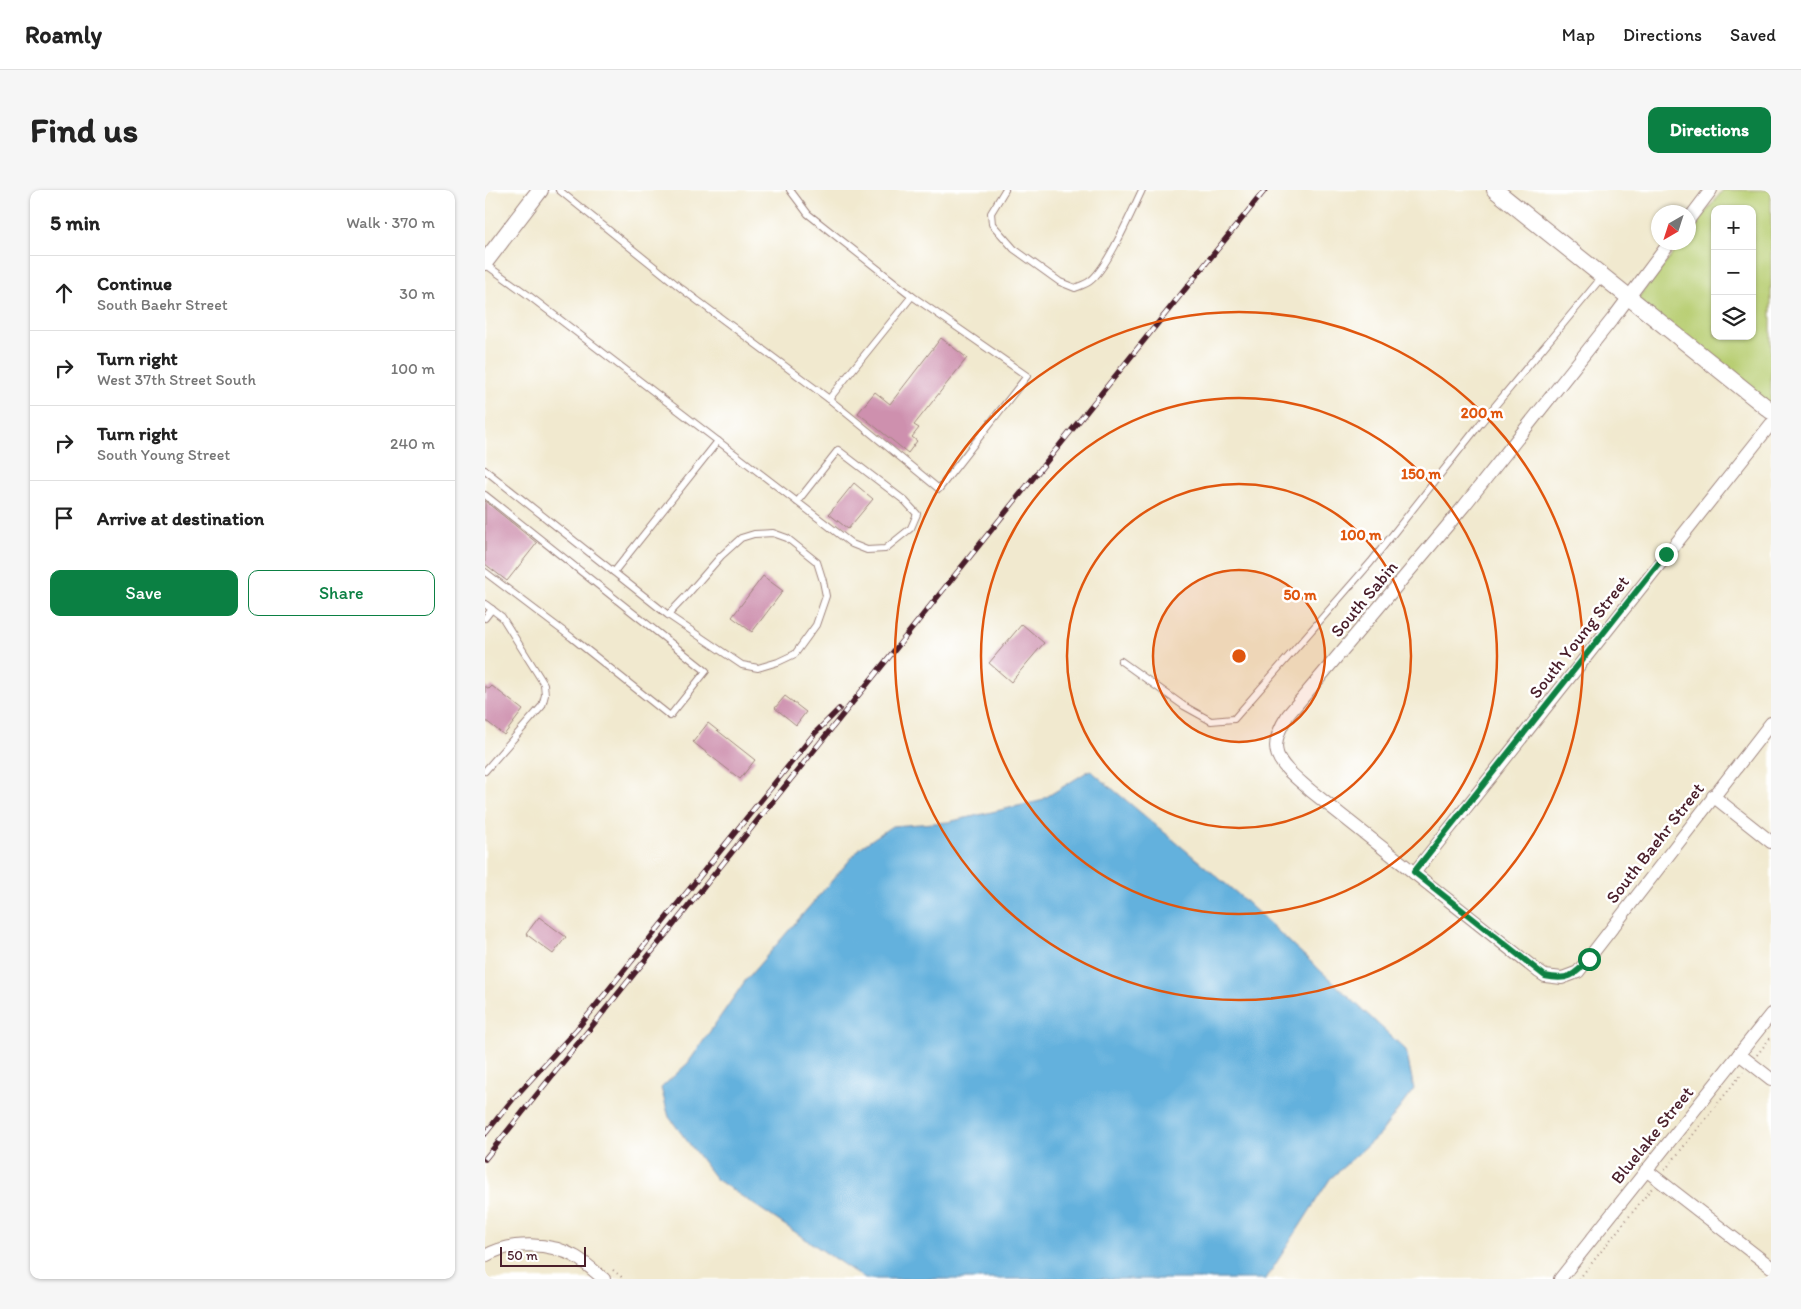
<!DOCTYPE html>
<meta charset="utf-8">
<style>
body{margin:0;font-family:Itim,sans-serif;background:#f6f6f6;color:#222}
.controls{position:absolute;right:15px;top:15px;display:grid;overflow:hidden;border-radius:10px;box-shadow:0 1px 4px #0004}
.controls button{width:45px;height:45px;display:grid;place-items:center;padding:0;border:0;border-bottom:1px solid #e0e0e0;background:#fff;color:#222;font:25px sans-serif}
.compass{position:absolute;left:1166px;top:15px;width:45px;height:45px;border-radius:50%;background:#fff;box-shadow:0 1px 4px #0004;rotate:219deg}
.scale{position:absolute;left:15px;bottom:12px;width:86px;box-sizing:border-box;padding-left:5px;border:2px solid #4a1f2b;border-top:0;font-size:14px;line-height:18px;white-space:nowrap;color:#4a1f2b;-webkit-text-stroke:4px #fff;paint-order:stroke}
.stop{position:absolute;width:15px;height:15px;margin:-11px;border:4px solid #0b8043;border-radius:50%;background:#fff}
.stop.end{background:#0b8043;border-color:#fff;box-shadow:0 1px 5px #0008}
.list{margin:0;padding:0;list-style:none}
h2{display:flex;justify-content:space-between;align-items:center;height:65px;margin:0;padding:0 20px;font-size:21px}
h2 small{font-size:16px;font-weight:400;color:#767676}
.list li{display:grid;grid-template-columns:32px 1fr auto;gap:15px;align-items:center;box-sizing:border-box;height:75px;padding:0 20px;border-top:1px solid #e0e0e0}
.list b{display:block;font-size:19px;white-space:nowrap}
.list p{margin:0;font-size:16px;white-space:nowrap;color:#767676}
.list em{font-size:16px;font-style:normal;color:#767676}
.actions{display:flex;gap:10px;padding:15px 20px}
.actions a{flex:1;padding:11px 0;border:1px solid #0b8043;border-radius:10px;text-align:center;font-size:18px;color:#0b8043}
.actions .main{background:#0b8043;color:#fff}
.icon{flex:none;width:28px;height:28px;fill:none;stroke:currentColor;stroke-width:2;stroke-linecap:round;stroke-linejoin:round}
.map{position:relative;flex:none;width:1286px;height:1089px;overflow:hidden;border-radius:10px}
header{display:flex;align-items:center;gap:30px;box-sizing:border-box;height:70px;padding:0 25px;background:#fff;border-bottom:1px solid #e0e0e0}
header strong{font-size:24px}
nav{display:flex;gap:28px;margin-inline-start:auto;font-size:18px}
.intro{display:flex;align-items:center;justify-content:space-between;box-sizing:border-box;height:120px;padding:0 30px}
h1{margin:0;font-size:35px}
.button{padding:12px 22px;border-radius:10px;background:#0b8043;color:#fff;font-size:18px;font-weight:700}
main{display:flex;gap:30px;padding:0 30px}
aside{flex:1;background:#fff;border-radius:10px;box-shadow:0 1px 4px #0004}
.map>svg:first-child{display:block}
.green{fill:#b8ce72;stroke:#81764e;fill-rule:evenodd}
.water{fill:#63b1dd;stroke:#566884}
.building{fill:#ce90ae}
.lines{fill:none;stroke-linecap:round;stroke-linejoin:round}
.service-casing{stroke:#9e847d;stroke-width:8}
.minor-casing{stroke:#9e847d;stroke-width:14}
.tertiary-casing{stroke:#9e847d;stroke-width:18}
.path{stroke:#9e847d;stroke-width:2;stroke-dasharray:1 4;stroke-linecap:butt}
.service{stroke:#fff;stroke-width:6}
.minor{stroke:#fff;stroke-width:12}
.tertiary{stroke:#fff;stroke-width:16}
.rail-casing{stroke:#4a1f2b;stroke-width:5.5}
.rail{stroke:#fff;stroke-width:4;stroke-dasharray:11;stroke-linecap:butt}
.route{stroke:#0b8043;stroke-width:6}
.ring{fill:none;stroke:#e0560e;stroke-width:2.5}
.labels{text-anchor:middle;stroke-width:5;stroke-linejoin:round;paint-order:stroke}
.street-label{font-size:18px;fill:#4a1f2b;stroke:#fff}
.centre{fill:#e0560e;stroke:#fff;stroke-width:2.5}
.ring-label{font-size:15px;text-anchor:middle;font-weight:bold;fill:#e0560e;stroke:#fff;stroke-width:5;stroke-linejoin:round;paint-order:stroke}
</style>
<header>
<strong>Roamly</strong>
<nav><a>Map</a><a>Directions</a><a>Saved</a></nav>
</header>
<div class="intro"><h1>Find us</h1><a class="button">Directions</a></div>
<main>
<aside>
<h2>5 min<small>Walk · 370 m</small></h2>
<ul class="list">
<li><svg class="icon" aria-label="ahead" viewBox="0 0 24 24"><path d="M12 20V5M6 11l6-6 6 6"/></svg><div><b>Continue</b><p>South Baehr Street</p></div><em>30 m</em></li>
<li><svg class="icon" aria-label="right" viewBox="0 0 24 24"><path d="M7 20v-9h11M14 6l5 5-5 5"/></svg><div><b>Turn right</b><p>West 37th Street South</p></div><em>100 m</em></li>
<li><svg class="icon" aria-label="right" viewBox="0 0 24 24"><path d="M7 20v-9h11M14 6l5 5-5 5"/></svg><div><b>Turn right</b><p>South Young Street</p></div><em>240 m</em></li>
<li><svg class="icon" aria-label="arrive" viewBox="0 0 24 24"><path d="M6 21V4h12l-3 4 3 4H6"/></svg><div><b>Arrive at destination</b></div></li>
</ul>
<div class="actions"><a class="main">Save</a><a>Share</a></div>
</aside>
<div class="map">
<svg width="1286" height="1089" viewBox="0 0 1286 1089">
<rect width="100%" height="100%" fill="#fff"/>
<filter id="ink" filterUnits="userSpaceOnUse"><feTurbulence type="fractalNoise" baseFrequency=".02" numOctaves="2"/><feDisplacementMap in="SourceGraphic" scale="10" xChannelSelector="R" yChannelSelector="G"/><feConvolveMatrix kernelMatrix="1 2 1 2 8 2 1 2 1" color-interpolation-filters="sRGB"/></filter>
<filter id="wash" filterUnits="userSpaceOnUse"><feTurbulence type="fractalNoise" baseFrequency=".0096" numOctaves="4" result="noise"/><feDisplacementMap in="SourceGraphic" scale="20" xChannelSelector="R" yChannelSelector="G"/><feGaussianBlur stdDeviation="1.12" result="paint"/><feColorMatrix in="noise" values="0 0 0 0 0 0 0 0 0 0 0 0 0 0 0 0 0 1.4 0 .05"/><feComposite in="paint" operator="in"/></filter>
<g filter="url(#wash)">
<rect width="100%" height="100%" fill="#f1e9cf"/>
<path class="green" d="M1238,0H1286V218L1150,111L1197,53L1204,52V44ZM1230,19H1267V146H1230Z"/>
<path class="water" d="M605,580L754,705L921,860L929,899L895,944L845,989L781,1089H380L231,989L184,927L176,898L203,873L260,791L376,657L407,636L463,632L555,611Z"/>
<g id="blocks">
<g class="building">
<path d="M456,148L482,168L429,235L434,238L427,247L432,251L423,263L373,223L390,202L405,214Z"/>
<path d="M369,293L388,309L363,339L344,324Z"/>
<path d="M0,311L52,353L22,391L0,374Z"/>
<path d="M278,386L298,401L267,442L247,427Z"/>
<path d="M537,434L559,453L526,492L504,473Z"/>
<path d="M0,496L4,499L7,496L38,520L19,545L0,530Z"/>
<path d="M300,506L321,522L311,535L290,518Z"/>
<path d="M223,533L270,570L255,589L208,552Z"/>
<path d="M54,727L81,747L68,764L41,744Z"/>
</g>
</g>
</g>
<g filter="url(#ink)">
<use href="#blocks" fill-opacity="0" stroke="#9e847d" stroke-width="1"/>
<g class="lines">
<g class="service-casing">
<g id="service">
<path d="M74,0L197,99L344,209L454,299L542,186L427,106L323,24L305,0"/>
<path d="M520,0L506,23L507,34L529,59L575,92L590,98C595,96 601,94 605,91C622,79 647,21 657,0"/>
<path d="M0,74L43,105L367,354L382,360L400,359L426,338L432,324L420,311L353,260L312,312"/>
<path d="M344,209L427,106"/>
<path d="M0,280L183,425L257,475L273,478L293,472L310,464L331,435L341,406L338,391L332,372L302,348L288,343L269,344L256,348L236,366L202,405L183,425"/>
<path d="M0,305L221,481L185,526L86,447L0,382"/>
<path d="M129,382L233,251"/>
<path d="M0,414L17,427L59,494L60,505L57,516L0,581"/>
<path d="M0,428L7,419"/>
<path d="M636,471L699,516L726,531L749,529L886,372L995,234L1117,87"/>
</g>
</g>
<g class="minor-casing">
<g id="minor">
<path d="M1204,29L1226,0"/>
<path d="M1185,52L1129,127L979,316L803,525C777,564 797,575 826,601L1054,782L1060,786L1077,788L1093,782L1286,533"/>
<path d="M1228,606L1286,652"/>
<path d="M929,683L1286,234"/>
<path d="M1254,864L1286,889"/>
<path d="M1161,980L1286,1077"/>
<path d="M0,1066C26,1051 65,1052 91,1067C101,1073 110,1082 119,1089"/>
<path d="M1075,1089L1286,824"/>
</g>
</g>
<g class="tertiary-casing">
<g id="tertiary">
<path d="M1010,0L1286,221"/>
<path d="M0,72L55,0"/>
</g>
</g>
<g class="path">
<path d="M1272,865L1286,847"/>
<path d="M1180,980L1258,882"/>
<path d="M128,1080L139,1089"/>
<path d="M1094,1089L1167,998"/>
</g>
<use href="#service" class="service"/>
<use href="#minor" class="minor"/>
<use href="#tertiary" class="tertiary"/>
<g class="rail-casing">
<g id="rail">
<path d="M0,944L28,909L92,839L330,543L354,519"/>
<path d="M0,969L780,0"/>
</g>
</g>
<use href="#rail" class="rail"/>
</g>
</g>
<g class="lines" filter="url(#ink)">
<path class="route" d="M1104,769C1090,786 1082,791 1060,786L929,682L1181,364"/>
</g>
<circle cx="754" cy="466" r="86" fill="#e0560e" fill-opacity=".12"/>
<g class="ring">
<circle cx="754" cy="466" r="86"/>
<circle cx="754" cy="466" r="172"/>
<circle cx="754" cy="466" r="258"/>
<circle cx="754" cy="466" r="344"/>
</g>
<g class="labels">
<g class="street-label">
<text transform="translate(879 409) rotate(-50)" y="6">South Sabin</text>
<text transform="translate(1094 447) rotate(-52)" y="6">South Young Street</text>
<text transform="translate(1170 653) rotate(-52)" y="6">South Baehr Street</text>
<text transform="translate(1167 945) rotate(-51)" y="6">Bluelake Street</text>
</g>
</g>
<circle cx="754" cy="466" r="8" class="centre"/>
<g class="ring-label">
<text x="997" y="228">200 m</text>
<text x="936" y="289">150 m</text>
<text x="876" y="350">100 m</text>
<text x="815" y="410">50 m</text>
</g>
</svg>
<div class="controls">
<button>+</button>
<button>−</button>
<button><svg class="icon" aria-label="layers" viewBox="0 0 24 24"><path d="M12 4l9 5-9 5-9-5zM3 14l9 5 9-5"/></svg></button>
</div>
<svg class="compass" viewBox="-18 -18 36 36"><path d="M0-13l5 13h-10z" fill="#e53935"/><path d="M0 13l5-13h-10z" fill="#767676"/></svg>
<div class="scale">50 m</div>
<div class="stop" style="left:1104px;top:769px"></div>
<div class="stop end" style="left:1181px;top:364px"></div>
</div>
</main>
